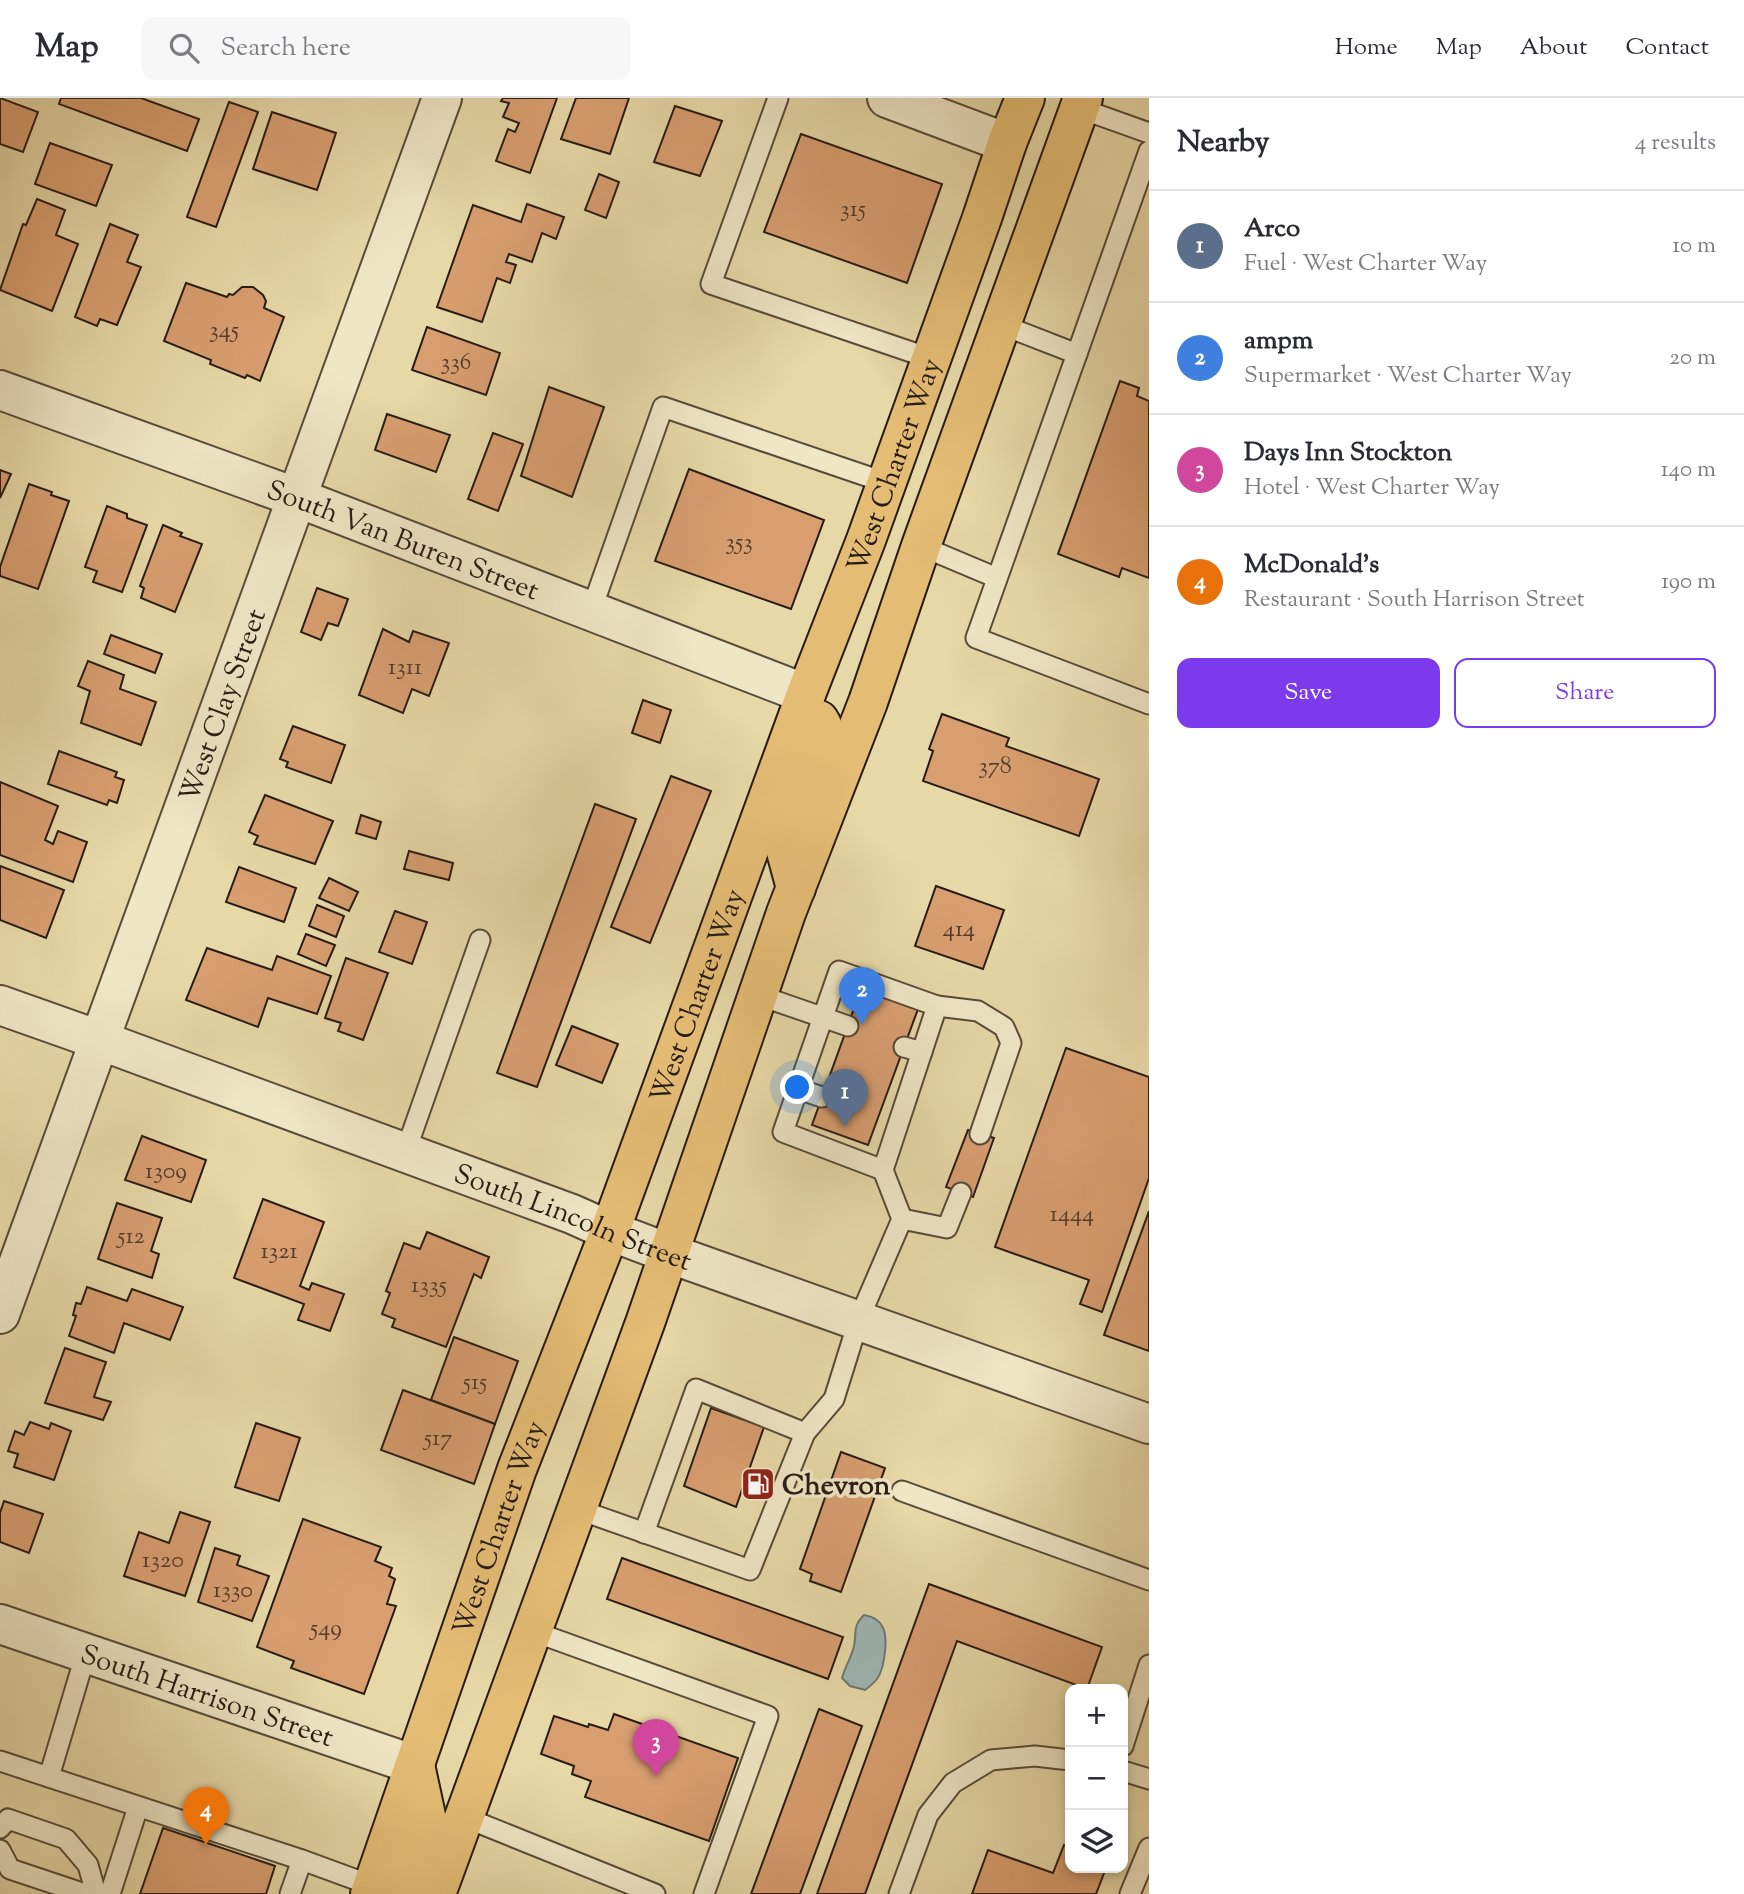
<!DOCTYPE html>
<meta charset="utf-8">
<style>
body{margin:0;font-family:"Sorts Mill Goudy",serif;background:#f7f7f7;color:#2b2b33}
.controls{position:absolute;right:21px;bottom:21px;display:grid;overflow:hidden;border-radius:14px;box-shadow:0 4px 10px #0003}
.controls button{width:63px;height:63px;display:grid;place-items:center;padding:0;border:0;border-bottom:2px solid #e1e1e2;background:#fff;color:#2b2b33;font:35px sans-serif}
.you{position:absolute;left:798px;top:990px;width:24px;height:24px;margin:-18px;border:5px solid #fff;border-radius:50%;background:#1a73e8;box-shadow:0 0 0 10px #1a73e833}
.badge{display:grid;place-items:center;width:46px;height:46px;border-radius:50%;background:#7c3aed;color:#fff;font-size:23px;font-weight:700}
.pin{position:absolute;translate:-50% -58px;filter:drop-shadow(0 2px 4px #0008)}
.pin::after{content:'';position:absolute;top:37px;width:24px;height:21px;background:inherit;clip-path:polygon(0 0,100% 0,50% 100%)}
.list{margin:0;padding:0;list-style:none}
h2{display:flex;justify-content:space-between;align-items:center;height:91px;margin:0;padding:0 28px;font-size:30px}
h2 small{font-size:23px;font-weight:400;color:#7c7c81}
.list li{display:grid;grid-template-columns:46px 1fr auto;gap:21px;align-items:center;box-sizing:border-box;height:112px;padding:0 28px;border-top:2px solid #e1e1e2}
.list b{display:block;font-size:26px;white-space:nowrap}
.list p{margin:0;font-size:23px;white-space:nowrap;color:#7c7c81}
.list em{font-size:23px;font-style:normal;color:#7c7c81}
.actions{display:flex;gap:14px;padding:21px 28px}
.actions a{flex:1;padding:16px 0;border:2px solid #7c3aed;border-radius:14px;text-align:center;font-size:24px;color:#7c3aed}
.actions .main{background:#7c3aed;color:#fff}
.icon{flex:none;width:38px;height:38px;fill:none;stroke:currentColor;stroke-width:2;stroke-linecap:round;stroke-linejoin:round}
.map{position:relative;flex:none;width:1149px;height:1796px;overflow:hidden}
header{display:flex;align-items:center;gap:42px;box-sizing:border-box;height:98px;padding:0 35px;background:#fff;border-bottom:2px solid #e1e1e2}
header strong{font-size:33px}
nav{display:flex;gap:38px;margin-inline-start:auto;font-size:24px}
.search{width:490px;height:63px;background:#f7f7f7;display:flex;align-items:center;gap:18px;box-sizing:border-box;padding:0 24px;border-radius:14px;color:#7c7c81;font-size:26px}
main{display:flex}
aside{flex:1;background:#fff}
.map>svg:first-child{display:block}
.water{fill:#9db6b4;stroke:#6e7874;stroke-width:2}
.building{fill:#d89e70;stroke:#271c14;stroke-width:2}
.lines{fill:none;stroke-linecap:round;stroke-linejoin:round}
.service-casing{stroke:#574b39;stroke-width:23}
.minor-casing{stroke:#574b39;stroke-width:42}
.tertiary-casing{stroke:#574b39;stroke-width:42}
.primary-casing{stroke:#271c14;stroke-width:42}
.service{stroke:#efe6c6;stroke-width:19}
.minor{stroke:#efe6c6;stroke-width:38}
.tertiary{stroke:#efe6c6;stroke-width:38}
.primary{stroke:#e4bc74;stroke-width:38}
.labels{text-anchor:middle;stroke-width:7;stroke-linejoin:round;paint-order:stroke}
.number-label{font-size:24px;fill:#533c2b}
.street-label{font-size:28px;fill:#271c14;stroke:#efe6c6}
.poi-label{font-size:28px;font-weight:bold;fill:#271c14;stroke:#efe6c6;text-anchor:start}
</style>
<header>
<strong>Map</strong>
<div class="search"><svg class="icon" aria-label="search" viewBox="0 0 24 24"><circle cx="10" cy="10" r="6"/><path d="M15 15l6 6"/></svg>Search here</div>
<nav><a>Home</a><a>Map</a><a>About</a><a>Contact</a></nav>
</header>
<main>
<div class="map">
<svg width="1149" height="1796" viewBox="0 0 1149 1796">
<rect width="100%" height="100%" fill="#e7d8a7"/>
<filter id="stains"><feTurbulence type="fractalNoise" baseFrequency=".00286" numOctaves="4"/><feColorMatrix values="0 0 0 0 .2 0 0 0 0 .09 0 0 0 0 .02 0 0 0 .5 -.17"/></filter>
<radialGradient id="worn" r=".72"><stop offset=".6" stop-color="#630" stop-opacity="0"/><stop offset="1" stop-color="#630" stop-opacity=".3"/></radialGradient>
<path class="water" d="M864,1517C885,1520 887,1536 885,1554C884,1563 882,1574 877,1581C874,1585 869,1589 865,1592L850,1588L842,1580C845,1569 852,1558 854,1548C857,1533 852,1529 864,1517Z"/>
<g class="building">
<path d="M0,0L38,14L23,54L0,46Z"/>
<path d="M61,0H141L199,21L187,53L59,6Z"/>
<path d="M503,0H557L530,75L496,63L508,31L515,34L519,25L503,19L509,5L501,3Z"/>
<path d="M576,0H629L610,56L561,41Z"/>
<path d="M229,4L258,14L216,129L187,119Z"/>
<path d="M675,8L722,23L700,78L654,64Z"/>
<path d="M272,14L336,35L317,92L253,71Z"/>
<path d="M801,36L942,86L907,185L764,134Z"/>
<path d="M50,45L112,67L96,108L35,86Z"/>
<path d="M599,76L619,84L606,120L585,112Z"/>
<path d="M37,101L65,112L56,137L78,146L52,213L0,192L23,126L26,127Z"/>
<path d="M527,106L564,119L556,141L542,135L532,164L509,156L506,164L516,167L510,185L497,180L482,224L437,209L473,107L521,124Z"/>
<path d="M110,126L138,137L127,164L141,169L117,227L100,221L97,228L75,219Z"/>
<path d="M186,185L227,199L229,196L233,197L242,189H253L263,197L266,203L264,210L284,219L260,283L247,277L245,280L210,266L211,262L164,243Z"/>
<path d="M427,229L500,255L486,297L412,272Z"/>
<path d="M1120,283L1139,290L1137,298L1149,303V480L1122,470L1119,479L1058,456Z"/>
<path d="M549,289L604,309L572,399L521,378Z"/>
<path d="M387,316L450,337L436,374L375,352Z"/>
<path d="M493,335L523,346L498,413L468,401Z"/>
<path d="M689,371L824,422L791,511L655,463Z"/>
<path d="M0,372L11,376L0,400Z"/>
<path d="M29,386L52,394L51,397L69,403L38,491L0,478V469Z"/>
<path d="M107,408L127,416V420L147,427L122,494L93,484L97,473L85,469Z"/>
<path d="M163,427L182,435L180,438L202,446L175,514L141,500L144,490L140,488Z"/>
<path d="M317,490L348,501L338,528L328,525L321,542L301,534Z"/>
<path d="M383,531L409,544L413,533L449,545L429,598L412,591L403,615L359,597Z"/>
<path d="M111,537L162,556L155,575L104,556Z"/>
<path d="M88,563L124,577L120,591L156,604L141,647L81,625L90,593L78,588Z"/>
<path d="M643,602L671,612L660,645L632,635Z"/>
<path d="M942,616L1009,640L1006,648L1099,681L1079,738L923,683L933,653L929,651Z"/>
<path d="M293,628L345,647L331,685L286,669L288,664L280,661Z"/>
<path d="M59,653L117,674L115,679L124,682L117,705L109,702L107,707L48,686Z"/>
<path d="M671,678L711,693L650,845L611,829Z"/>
<path d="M0,684L58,708L45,742L53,746L58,733L87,744L73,784L0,757Z"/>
<path d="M265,697L333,723L315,766L254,746L258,738L249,734Z"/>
<path d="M595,706L636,721L537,989L497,975Z"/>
<path d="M361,717L381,724L376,741L356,735Z"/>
<path d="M409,753L453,765L449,782L404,771Z"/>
<path d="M0,768L64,792L46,840L0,822Z"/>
<path d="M239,769L296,790L284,824L226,804Z"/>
<path d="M329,780L358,794L349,813L319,800Z"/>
<path d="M936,788L1004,812L983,871L915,848Z"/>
<path d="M317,807L344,818L336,839L309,828Z"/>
<path d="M395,813L427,824L412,866L379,854Z"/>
<path d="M306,836L335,847L326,868L298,856Z"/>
<path d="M207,850L272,872L277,858L331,878L317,916L268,900L258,929L186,902Z"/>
<path d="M346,860L388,875L363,942L338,933L341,925L325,920Z"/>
<path d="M861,891L918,911L868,1047L812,1027Z"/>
<path d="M572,928L618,946L602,985L556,967Z"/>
<path d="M1066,950L1149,979V1080L1102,1214L1080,1206L1089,1182L995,1149Z"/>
<path d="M968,1032L994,1040L973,1099L946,1089Z"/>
<path d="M142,1038L206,1062L191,1104L125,1082Z"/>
<path d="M263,1101L324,1124L300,1188L309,1192L312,1185L344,1196L330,1233L298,1222L304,1206L234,1180Z"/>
<path d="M117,1105L162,1120L151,1153L159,1156L152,1180L98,1161Z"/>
<path d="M1149,1113V1253L1104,1237Z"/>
<path d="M427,1134L489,1159L481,1180L474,1176L446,1249L392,1229L395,1221L382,1216L390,1195L386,1193L404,1145L420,1151Z"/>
<path d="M87,1189L127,1203L132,1191L183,1209L170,1242L124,1225L114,1255L69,1238L76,1218L73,1217L76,1205L81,1206Z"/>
<path d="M454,1239L518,1263L495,1326L431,1302Z"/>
<path d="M65,1250L106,1264L94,1299L111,1304L103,1322L45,1305Z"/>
<path d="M403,1292L495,1326L474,1386L381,1352Z"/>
<path d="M711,1310L764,1329L736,1409L684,1388Z"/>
<path d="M30,1324L49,1331L51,1325L71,1333L54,1382L14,1369L18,1356L8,1353L15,1333L24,1337Z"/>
<path d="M256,1325L300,1340L279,1403L235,1389Z"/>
<path d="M841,1354L885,1370L841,1494L810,1483L812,1476L800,1471Z"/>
<path d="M4,1403L43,1416L29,1455L0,1444V1415Z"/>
<path d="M180,1414L210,1424L185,1498L124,1478L139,1434L169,1445Z"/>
<path d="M303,1421L381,1449L375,1463L392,1470L389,1478L395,1481L387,1506L396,1508L364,1596L291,1570L294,1563L257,1549Z"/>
<path d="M215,1450L240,1458L237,1467L269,1478L252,1523L198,1504Z"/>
<path d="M622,1460L843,1539L828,1581L607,1501Z"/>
<path d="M929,1486L1102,1549L1087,1591L957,1543L865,1796H817Z"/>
<path d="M819,1611L862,1628L800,1796H751Z"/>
<path d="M614,1616L738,1660L709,1743L585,1699L591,1683L572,1676L574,1668L541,1656L554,1618L588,1629L589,1626L608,1632Z"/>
<path d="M163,1730L275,1768L266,1796H140Z"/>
<path d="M1064,1747L1070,1749V1770H1106L1096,1796H972L988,1752L1053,1775Z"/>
</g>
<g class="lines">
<g class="service-casing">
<g id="service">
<path d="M778,0L711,186L932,261"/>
<path d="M1079,10L1149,35"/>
<path d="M1149,53L976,540L1149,606"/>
<path d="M1000,226L1077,256"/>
<path d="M921,448L997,480"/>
<path d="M591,513L663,309L887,385"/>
<path d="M758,897L848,928"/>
<path d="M937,908L978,913L1004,929L1011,945L980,1036"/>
<path d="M904,949L922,954"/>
<path d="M798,991L822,999"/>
<path d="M405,1055L480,842"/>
<path d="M902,1121L947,1130L961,1095"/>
<path d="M902,1393L1149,1482"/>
<path d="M577,1411L750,1472L805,1335L834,1301L859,1221L902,1121L883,1072L783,1034L839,873L937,908L883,1072"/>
<path d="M644,1435L696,1291L805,1335"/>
<path d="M532,1533L768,1618L704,1796"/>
<path d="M1123,1648L1149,1567"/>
<path d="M0,1663L302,1762L373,1788"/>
<path d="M1123,1673L1149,1681"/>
<path d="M49,1679L86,1555"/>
<path d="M464,1719L655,1796"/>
<path d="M0,1730L8,1721L66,1741L88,1767L96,1796"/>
<path d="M0,1752L10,1771L85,1796"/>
<path d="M110,1796L138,1709"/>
<path d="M290,1796L302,1762"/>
<path d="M899,1796L928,1717L953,1685L991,1662L1035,1658L1070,1662"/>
<path d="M1130,1796L1149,1750"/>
</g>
</g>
<g class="minor-casing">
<g id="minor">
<path d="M887,0L1007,45"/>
<path id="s1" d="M0,292L298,400L806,596"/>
<path id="s2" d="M0,1216L442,0"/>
<path id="s3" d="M0,1526L415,1667"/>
</g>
</g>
<g class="tertiary-casing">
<g id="tertiary">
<path id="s4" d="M0,907L99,942L572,1116L610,1133L668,1155L1149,1326"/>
</g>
</g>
<g class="primary-casing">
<g id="primary">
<path d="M796,790L784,746L822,627L819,622"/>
<path id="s5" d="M370,1796L517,1371L610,1133L806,596L866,442L982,120L1007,45L1025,0"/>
<path d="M403,1796L428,1727L415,1667"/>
<path d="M436,1796L645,1225L786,815L868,604L921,448L1083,0"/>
</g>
</g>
<use href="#service" class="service"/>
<use href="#minor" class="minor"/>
<use href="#tertiary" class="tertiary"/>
<use href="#primary" class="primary"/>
</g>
<defs>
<g id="fuel-square" transform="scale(1.75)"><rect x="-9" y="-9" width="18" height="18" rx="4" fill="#8f2418" stroke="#efe6c6"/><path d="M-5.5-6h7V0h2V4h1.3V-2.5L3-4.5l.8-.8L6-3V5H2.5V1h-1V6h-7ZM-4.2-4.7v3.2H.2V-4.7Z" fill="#fff"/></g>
</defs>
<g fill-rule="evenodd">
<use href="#fuel-square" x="758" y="1386"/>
</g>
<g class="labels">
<g class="number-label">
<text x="853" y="118">315</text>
<text x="224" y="239">345</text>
<text x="456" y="271">336</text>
<text x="739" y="451">353</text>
<text x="405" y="576">1311</text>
<text x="995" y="675">378</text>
<text x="959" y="838">414</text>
<text x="166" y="1080">1309</text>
<text x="1072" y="1123">1444</text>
<text x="131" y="1145">512</text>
<text x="279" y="1160">1321</text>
<text x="429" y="1194">1335</text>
<text x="475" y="1291">515</text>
<text x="438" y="1347">517</text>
<text x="163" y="1469">1320</text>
<text x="233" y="1499">1330</text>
<text x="326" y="1537">549</text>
</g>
<g class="street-label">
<text dy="10" stroke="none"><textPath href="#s5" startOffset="1522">West Charter Way</textPath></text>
<text dy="10" stroke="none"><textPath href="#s1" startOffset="430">South Van Buren Street</textPath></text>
<text dy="10" stroke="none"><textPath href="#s2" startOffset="648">West Clay Street</textPath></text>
<text dy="10" stroke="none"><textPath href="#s5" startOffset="956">West Charter Way</textPath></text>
<text dy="10" stroke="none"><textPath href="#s4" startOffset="611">South Lincoln Street</textPath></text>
<text dy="10" stroke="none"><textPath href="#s5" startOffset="388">West Charter Way</textPath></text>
<text dy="10" stroke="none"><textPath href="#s3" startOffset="219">South Harrison Street</textPath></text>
</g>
<g class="poi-label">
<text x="782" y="1396">Chevron</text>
</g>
</g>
<rect width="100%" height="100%" filter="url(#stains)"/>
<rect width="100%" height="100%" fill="url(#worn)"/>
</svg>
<div class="controls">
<button>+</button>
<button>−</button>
<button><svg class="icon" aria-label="layers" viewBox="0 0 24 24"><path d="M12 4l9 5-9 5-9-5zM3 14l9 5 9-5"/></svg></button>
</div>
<div class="you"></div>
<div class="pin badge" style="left:845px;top:1029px;background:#5c6f8a">1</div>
<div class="pin badge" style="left:862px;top:927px;background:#3f7fe0">2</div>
<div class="pin badge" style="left:656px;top:1679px;background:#d1479c">3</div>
<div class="pin badge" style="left:206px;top:1747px;background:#e8710a">4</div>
</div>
<aside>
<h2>Nearby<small>4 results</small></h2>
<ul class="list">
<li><span class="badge" style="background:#5c6f8a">1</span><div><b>Arco</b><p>Fuel · West Charter Way</p></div><em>10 m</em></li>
<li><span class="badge" style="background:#3f7fe0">2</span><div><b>ampm</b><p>Supermarket · West Charter Way</p></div><em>20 m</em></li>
<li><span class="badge" style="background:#d1479c">3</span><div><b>Days Inn Stockton</b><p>Hotel · West Charter Way</p></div><em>140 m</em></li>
<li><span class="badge" style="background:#e8710a">4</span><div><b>McDonald's</b><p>Restaurant · South Harrison Street</p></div><em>190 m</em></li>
</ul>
<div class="actions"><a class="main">Save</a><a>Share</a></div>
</aside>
</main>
